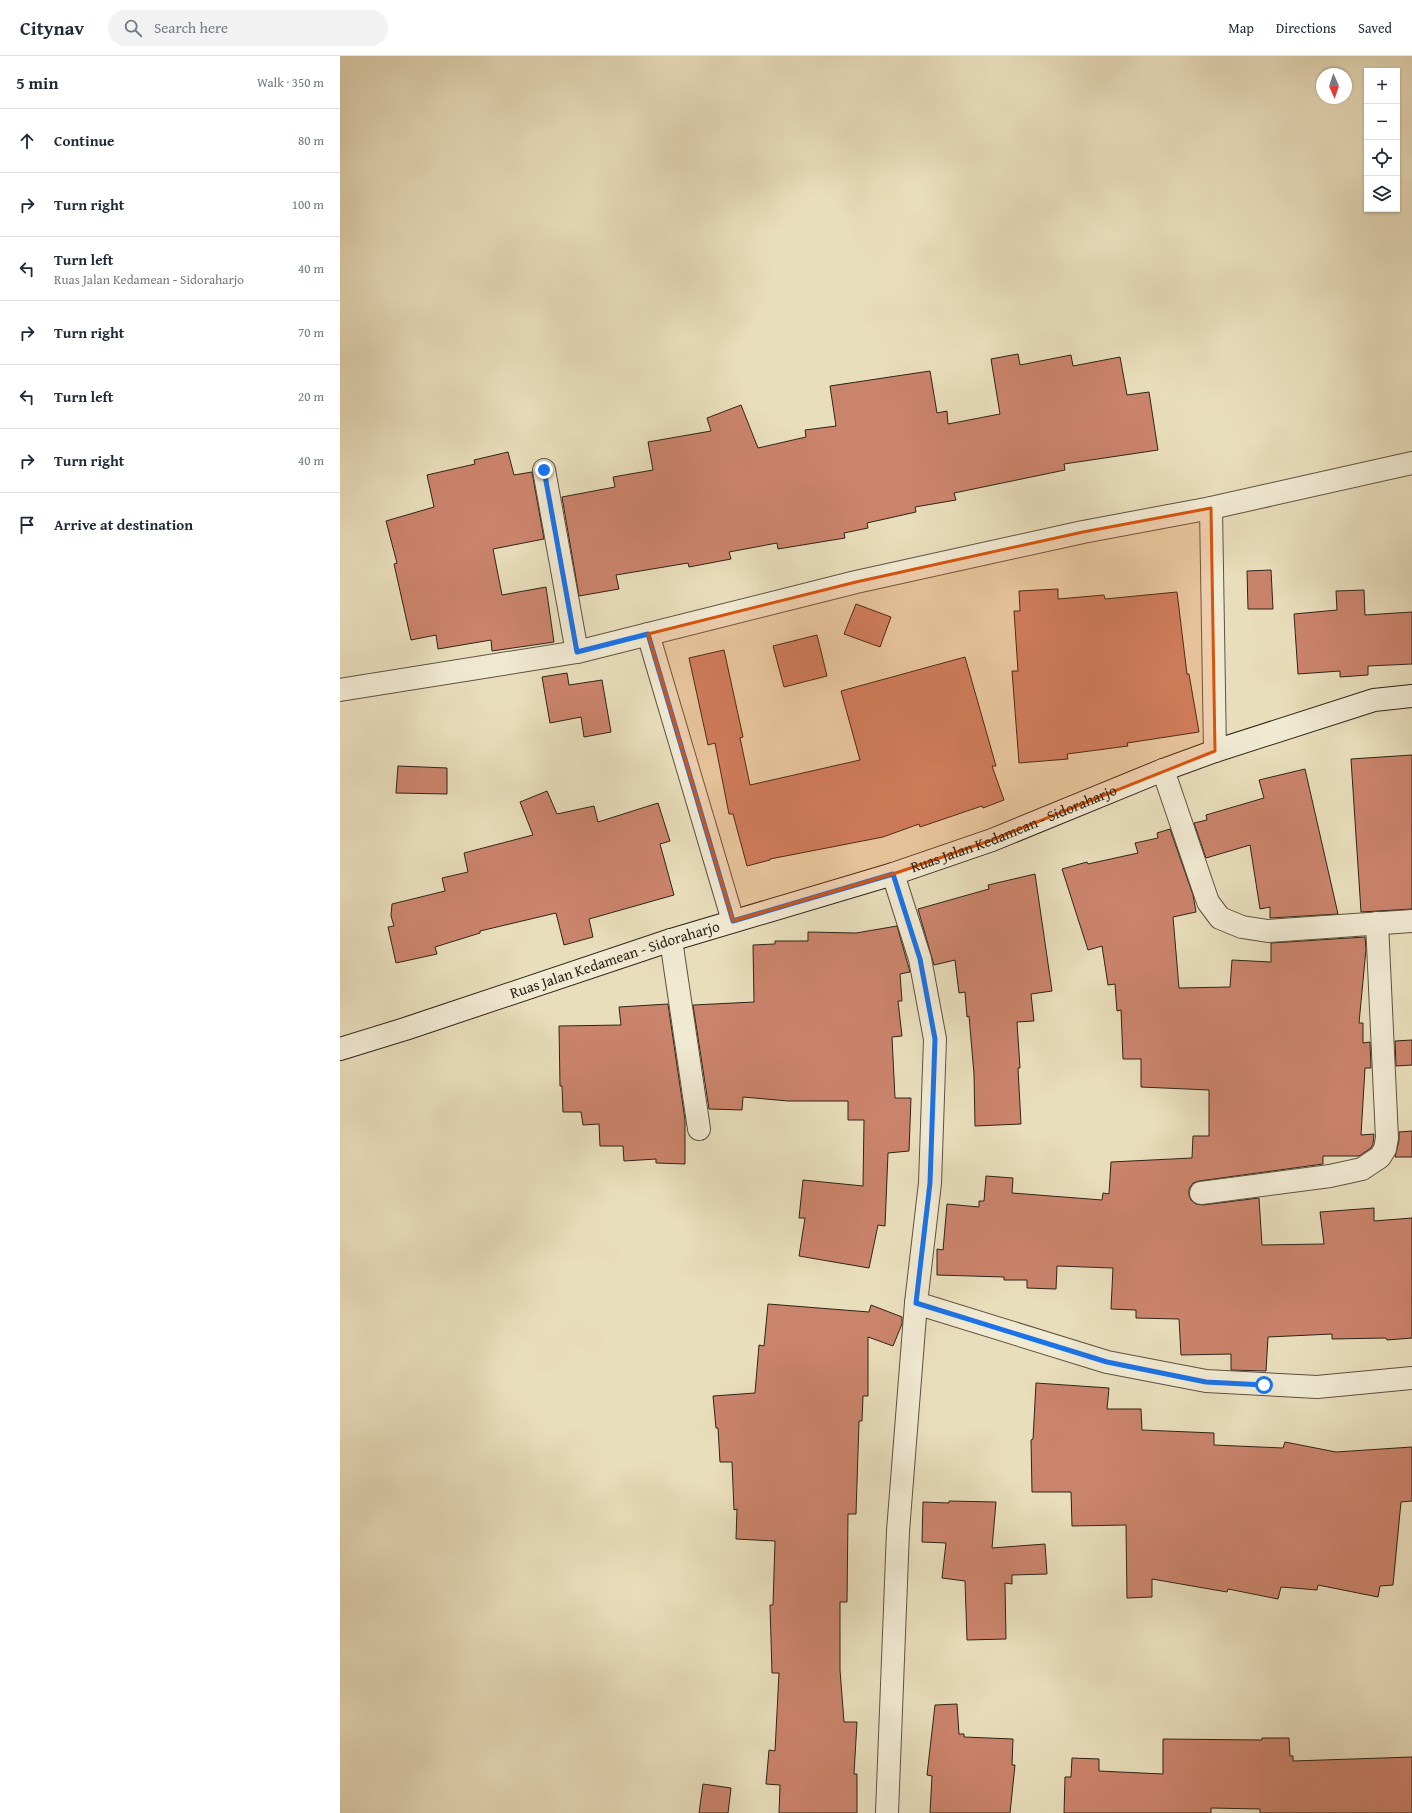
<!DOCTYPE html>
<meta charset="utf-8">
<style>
body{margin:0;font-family:"Gentium Book Plus",serif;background:#f2f2f3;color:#1f2937}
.controls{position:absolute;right:12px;top:12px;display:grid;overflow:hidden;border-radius:0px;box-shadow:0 1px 3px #0004}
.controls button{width:36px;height:36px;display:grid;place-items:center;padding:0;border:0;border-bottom:1px solid #e0e1e3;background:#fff;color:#1f2937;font:20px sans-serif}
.compass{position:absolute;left:976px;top:12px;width:36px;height:36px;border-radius:50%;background:#fff;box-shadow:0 1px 3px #0004;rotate:177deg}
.stop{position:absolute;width:12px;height:12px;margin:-9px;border:3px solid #1a73e8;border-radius:50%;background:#fff}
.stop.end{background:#1a73e8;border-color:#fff;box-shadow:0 1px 4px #0008}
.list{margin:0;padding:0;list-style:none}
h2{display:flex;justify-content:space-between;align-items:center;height:52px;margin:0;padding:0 16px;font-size:17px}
h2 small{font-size:13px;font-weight:400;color:#747a83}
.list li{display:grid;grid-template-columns:26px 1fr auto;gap:12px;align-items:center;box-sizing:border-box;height:64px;padding:0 16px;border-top:1px solid #e0e1e3}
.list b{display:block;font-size:15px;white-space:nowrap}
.list p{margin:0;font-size:13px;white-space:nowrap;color:#747a83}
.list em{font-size:13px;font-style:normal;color:#747a83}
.icon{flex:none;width:22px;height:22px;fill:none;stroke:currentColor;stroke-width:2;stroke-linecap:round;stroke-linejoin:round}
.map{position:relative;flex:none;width:1072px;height:1757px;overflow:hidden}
header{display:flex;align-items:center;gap:24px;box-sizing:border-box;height:56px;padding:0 20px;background:#fff;border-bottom:1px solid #e0e1e3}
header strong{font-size:19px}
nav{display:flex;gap:22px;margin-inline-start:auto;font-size:14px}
.search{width:280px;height:36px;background:#f2f2f3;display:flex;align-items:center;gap:10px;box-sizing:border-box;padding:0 14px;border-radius:22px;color:#747a83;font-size:15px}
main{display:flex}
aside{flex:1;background:#fff}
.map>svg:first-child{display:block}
.building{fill:#cb846c;stroke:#2f2317}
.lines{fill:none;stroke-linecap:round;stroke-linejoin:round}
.minor-casing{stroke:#5e5240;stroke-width:24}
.secondary-casing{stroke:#2f2317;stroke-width:24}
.minor{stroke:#f1ead3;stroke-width:22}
.secondary{stroke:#f1ead3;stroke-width:22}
.route{stroke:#1a73e8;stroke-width:5}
.marked{fill:#d6540d;fill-opacity:0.2;stroke:#d6540d;stroke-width:3;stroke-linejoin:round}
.labels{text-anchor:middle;stroke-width:3.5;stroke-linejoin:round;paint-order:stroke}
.street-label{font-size:15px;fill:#2f2317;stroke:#f1ead3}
</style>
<header>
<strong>Citynav</strong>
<div class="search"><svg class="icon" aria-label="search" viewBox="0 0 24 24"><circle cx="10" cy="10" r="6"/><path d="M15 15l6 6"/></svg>Search here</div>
<nav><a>Map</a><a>Directions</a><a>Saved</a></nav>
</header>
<main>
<aside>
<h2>5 min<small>Walk · 350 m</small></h2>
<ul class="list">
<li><svg class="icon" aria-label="ahead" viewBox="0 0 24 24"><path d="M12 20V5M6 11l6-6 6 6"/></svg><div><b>Continue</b></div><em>80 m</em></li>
<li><svg class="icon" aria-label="right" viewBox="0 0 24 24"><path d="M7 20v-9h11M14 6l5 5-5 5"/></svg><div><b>Turn right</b></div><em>100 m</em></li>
<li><svg class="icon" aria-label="left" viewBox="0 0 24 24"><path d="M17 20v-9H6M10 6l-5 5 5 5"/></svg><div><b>Turn left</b><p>Ruas Jalan Kedamean - Sidoraharjo</p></div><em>40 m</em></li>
<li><svg class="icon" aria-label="right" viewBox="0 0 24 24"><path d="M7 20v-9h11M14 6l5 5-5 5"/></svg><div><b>Turn right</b></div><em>70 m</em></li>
<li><svg class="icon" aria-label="left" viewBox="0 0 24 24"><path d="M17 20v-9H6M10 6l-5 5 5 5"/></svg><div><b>Turn left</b></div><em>20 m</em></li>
<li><svg class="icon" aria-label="right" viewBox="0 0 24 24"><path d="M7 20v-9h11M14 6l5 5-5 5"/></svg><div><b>Turn right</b></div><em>40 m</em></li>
<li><svg class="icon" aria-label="arrive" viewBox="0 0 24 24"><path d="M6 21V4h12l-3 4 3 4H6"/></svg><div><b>Arrive at destination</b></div></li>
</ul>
</aside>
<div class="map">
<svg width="1072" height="1757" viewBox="0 0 1072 1757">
<rect width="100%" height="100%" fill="#e9debc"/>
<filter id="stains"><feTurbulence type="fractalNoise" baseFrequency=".005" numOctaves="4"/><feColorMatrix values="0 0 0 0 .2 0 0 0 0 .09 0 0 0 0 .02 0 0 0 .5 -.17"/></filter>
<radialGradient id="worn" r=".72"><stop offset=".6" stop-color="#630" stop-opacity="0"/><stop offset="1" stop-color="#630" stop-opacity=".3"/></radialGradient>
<g class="building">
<path d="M678,298L680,309L731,299L733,310L780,301L787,339L809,336L818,394L724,408L725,414L614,437L616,444L575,451L576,456L527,467L528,472L504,477L505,482L438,493L437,487L389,496L391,503L349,511L348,507L276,519L279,533L239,540L222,441L275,431L273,421L313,414L308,386L371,375L367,362L401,349L418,392L466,381L465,374L496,370L490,330L590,315L597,357L607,355L608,368L660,358L651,303Z"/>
<path d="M168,396L174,419L192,416L204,483L153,493L162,539L206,531L214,586L152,595L151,584L98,593L96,579L71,584L54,508L57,507L46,465L94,451L87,419L135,408L134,404Z"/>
<path d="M931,514L933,553H908L907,515Z"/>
<path d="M718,533V543L764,539L765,543L837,536L847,618H849L859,676L787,687L788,690L727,698L728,703L679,707L672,615H678L674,555H680L679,535Z"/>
<path d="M1024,534L1025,559L1072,556V608L1028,610V619L1000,621V615L958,618L954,558L997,554L996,535Z"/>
<path d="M516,548L551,561L540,591L504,578Z"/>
<path d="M477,579L487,620L444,631L433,590Z"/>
<path d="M384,594L403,681L400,682L410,729L520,704L501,635L625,601L656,710H652L664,744L643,752L642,750L580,771L579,768L543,781L430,803V804L407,810L393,758H389L375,687L368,689L349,602Z"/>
<path d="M227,617L229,629L262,624L271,676L244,681L241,661L210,667L202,621Z"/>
<path d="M1072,699V853L1021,856L1011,703Z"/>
<path d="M58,710L107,712V738L56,737Z"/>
<path d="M965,713L998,858L930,862V851L920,853L910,789L866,802L854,767L867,764L866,759L924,742L919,724Z"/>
<path d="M207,735L217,758L254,750L258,766L318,747L330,785L320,788L334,839L249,863L253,881L224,889L216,857L140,875V877L95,891L97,898L56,907L48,871L54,870L51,860L52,848L105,835L102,822L128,816L124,797L193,779L180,746Z"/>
<path d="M830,773L853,839L856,856L833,861L839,932L890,931L892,904L931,906V887L1025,881L1026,893L1019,967H1023V987L1030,986L1031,1012H1025L1021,1079L1034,1078L1033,1088L1031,1092L1019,1100H983V1108L859,1125L853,1127L849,1133V1139L851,1144L856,1148L863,1149L919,1142L922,1189L984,1188L980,1156L1034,1152V1165L1072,1162V1282L1047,1284L1046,1282L992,1283V1278L928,1281L926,1315L891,1314V1298L841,1299L839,1263L796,1262V1254L771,1253L773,1212L717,1210L716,1233L687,1232V1224H664V1221L597,1219V1193L603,1194L607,1148L639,1151V1145H644L646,1120L673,1122L672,1137L762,1144L763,1137L769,1138L771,1106L852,1102L853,1080H869V1034L801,1031V1003H783L781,954L777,955L775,928L768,929L762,890L748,894L722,813L747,806L748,808L798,797L795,787L818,782L817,777Z"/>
<path d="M695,818L712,935L691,938L694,965L677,966L680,1012H678L681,1068L635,1070L634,1018L629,960L627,961L625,936L619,937L615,904L594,909L578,853L649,833L648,829Z"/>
<path d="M557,870L570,916L560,918L562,945H558L562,980L552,981L555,1042H571L569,1095L548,1097L545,1170L538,1169L529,1212L459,1200L465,1162H459L463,1124L523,1130L524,1064H508V1045H448L403,1041L402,1054L369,1053L353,949L414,946L413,889L435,888V885H468V876L516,877Z"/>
<path d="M328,948L345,1064V1108L316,1107V1103L284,1105L283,1090H260L259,1068L243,1069L241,1056H223L222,1030H220L219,970L281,969L279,951Z"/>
<path d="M1072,984V1009L1056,1010L1055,985Z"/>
<path d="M1072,1075V1101H1055L1059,1084V1076Z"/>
<path d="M428,1248L529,1256L531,1249L562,1261V1268L553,1290L528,1281V1340H523L522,1365H519L516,1458H508L507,1546H500V1614L504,1666H517L514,1718H517V1757H439L440,1729L426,1728L429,1694L435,1695L439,1617H432L430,1549H433L435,1485L396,1483L397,1453L394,1454L392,1406H380L378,1372H376L373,1340L415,1337L419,1289L424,1290Z"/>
<path d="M696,1327L769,1332L767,1353H801L802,1374L874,1377V1389L943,1392L945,1386L996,1396L1072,1391V1445L1061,1446L1053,1529L1040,1530L1038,1541L978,1529L977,1534L941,1531L938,1543L888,1533L887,1536L812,1523V1541L787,1542L786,1469L732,1470L731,1436H692L691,1384L693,1383Z"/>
<path d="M609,1445L656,1446L652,1492L705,1488L707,1518L672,1519V1528L665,1527L666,1583L627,1584L625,1525L602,1522L606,1487L582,1486L583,1446L609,1447Z"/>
<path d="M617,1648L619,1678H624V1681L673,1683L672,1709H675L670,1757H590L592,1720L587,1719L595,1649Z"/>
<path d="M922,1682H949L950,1700H953V1705L1072,1701V1757H920V1753L871,1752V1757H724L725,1721H731L732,1702L759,1703V1715L823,1718V1683L922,1684Z"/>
<path d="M363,1728L391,1732L388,1757H359Z"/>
</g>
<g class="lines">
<g class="minor-casing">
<g id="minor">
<path d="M204,414L237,596"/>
<path d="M871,452L875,695"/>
<path d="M308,578L393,865"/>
<path d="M0,634L237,596L516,526L743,476L871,452L1072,407"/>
<path d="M823,714L868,846L880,862L902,871L928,875L1072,865"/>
<path d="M331,884L359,1073"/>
<path d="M861,1137L990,1120L1022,1113L1040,1101L1045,1093L1047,1082L1037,867"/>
<path d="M576,1247L767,1306L866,1325L977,1331L1072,1322"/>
<path d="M547,1757L558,1475L576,1247L590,1127L595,983L580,903L553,818"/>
</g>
</g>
<g class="secondary-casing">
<g id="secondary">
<path id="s1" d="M0,993L65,973L331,884L553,818L652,784L823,714L875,695L1034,644L1072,640"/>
</g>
</g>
<use href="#minor" class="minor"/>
<use href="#secondary" class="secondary"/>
</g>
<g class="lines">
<path class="route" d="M204,414L237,596L308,578L393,865L553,818L580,903L595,983L590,1127L576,1247L767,1306L866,1326L924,1329"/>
</g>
<path class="marked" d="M871,452L875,695L652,784L553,818L393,865L308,578L516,526L743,476Z"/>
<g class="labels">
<g class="street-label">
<text dy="5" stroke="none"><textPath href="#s1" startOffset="709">Ruas Jalan Kedamean - Sidoraharjo</textPath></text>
<text dy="5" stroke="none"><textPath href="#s1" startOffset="289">Ruas Jalan Kedamean - Sidoraharjo</textPath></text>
</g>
</g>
<rect width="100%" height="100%" filter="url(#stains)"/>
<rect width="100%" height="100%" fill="url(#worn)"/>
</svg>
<div class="controls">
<button>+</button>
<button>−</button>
<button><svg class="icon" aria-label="locate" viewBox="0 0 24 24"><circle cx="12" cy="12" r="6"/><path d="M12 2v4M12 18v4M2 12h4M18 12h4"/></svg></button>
<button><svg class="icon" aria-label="layers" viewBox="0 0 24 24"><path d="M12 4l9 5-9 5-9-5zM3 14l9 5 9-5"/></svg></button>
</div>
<svg class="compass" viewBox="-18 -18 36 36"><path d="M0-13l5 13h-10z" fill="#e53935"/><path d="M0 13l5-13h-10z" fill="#747a83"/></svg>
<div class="stop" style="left:924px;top:1329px"></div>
<div class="stop end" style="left:204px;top:414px"></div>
</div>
</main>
